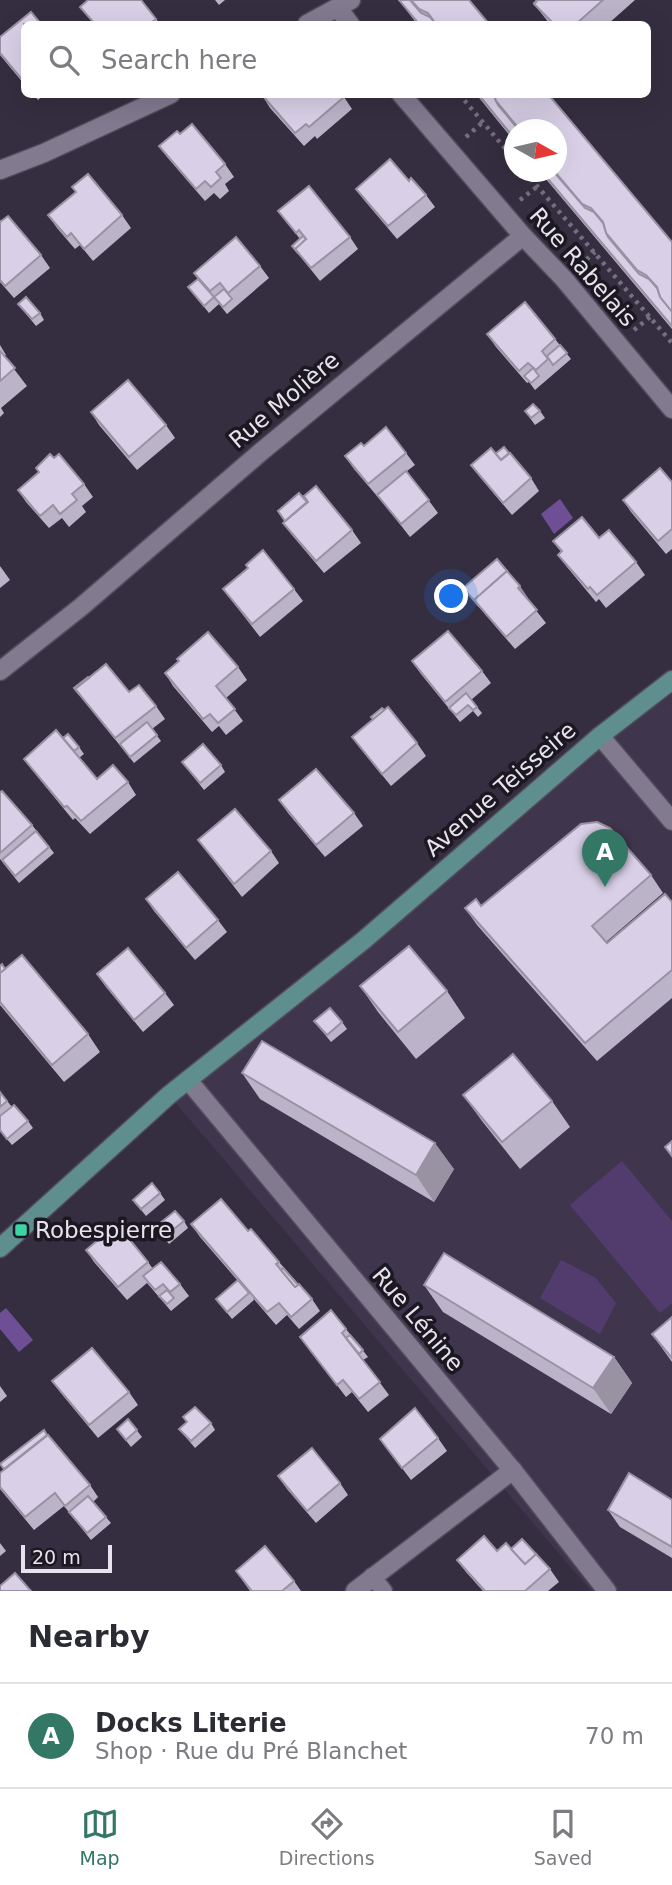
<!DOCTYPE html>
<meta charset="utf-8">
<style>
body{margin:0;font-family:"DejaVu Sans",sans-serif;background:#f2f2f3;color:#2b2b33}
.compass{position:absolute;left:504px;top:119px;width:63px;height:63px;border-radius:50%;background:#fff;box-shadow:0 7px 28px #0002;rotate:98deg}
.scale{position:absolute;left:21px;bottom:18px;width:91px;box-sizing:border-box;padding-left:7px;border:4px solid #e7e2ee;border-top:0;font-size:19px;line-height:24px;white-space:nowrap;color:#e7e2ee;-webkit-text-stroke:5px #1b1821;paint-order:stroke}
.you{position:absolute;left:452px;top:597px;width:24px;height:24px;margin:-18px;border:5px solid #fff;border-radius:50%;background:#1a73e8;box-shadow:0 0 0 10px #1a73e833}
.badge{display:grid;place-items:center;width:46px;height:46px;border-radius:50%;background:#337765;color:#fff;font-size:23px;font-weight:700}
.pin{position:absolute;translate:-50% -58px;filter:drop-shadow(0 2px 4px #0008)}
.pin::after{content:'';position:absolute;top:37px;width:24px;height:21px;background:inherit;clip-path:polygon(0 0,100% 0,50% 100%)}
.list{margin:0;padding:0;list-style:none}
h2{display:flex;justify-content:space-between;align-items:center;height:91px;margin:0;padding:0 28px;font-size:30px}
h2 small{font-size:23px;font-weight:400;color:#7c7c81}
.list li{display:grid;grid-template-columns:46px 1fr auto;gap:21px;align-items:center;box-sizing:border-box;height:105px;padding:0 28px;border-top:2px solid #e1e1e2}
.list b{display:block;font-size:26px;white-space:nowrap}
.list p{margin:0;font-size:23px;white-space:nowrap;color:#7c7c81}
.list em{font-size:23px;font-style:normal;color:#7c7c81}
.icon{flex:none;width:38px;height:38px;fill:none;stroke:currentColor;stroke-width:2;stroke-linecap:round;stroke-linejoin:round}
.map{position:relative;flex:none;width:672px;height:1591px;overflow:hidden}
.search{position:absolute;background:#fff;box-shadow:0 7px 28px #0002;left:21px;right:21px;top:21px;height:77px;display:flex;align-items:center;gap:18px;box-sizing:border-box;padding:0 24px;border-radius:10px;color:#7c7c81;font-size:26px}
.sheet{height:196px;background:#fff}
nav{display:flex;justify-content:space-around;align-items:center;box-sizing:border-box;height:98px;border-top:2px solid #e1e1e2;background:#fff;font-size:19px;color:#7c7c81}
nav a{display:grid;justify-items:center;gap:4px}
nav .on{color:#337765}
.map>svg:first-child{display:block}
.built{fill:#3f364e}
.green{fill:#513c6d}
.water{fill:#6e4f96}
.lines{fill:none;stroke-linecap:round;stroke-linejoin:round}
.lane-casing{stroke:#524b5b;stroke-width:19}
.street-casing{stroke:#524b5b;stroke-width:21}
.secondary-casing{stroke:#524b5b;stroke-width:21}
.path{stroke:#756f7f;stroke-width:4.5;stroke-dasharray:3.5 5;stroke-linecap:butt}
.lane{stroke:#827a8f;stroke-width:16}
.street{stroke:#827a8f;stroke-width:18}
.secondary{stroke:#5e8e8e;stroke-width:18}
.wall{fill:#bbb3c7}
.shaded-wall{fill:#9892a2}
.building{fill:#d9d0e7;stroke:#9892a2;stroke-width:2}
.poi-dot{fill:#3cd4a3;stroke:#1b1821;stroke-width:2.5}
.labels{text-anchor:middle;stroke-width:7;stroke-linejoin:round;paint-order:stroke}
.street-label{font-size:23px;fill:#e7e2ee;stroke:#1b1821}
.poi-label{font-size:23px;fill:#e7e2ee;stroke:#1b1821;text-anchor:start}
</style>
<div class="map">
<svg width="672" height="1591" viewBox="0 0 672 1591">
<rect width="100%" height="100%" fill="#352e40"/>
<path class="built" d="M672,680V1591H591L169,1095Z"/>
<g class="green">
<path d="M622,1161L672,1221V1303L660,1313L570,1205Z"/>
<path d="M561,1260L596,1278L616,1303L600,1334L540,1298Z"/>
</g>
<g class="water">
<path d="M560,499L573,518L554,534L541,514Z"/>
<path d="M6,1308L33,1340L19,1352L0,1329V1313Z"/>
</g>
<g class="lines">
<g class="lane-casing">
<path id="lane" d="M372,1576L384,1591"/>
</g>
<g class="street-casing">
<g id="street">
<path d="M338,8L350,24"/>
<path d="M307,24L351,0"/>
<path d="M401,94L523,236L564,279L672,409"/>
<path d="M0,170L44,153L171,94"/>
<path d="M0,671L81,607L262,451L523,236"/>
<path d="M600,736L672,821"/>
<path d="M188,1080L515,1473L607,1591"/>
<path d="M355,1591L513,1470"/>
</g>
</g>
<g class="secondary-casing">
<path id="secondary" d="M0,1248L169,1095L364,940L600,736L672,680"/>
</g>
<g class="path">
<path d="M459,94L514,159"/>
<path d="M466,137L483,122"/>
<path d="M525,172L672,343"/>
<path d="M520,200L538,186"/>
<path d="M580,265L595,252"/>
<path d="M634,330L650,317"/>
</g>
<use href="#lane" class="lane"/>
<use href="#street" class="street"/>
<use href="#secondary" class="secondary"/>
</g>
<g class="wall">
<path d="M215,0H225L219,5Z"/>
<path d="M399,0L489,24H417Z"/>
<path d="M536,0H635L608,24H550L533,3Z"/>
<path d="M80,7L156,19L160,24H94Z"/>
<path d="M24,24V84L0,55V37Z"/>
<path d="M33,94H45L38,100Z"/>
<path d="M342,94L352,109L317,139L315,136L304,146L270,108L262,95Z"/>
<path d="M476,94H548L672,242V329L540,172H556V130H514V141Z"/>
<path d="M180,134L225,164L234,177L225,184L229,191L220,199L214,193L205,201L168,158L159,146Z"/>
<path d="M409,181L426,195L435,207L397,239L365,201L356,189Z"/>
<path d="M76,192L122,215L131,228L93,261L80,245L75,249L57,228L48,215Z"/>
<path d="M278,211L350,237L358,249L320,281L292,246L300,239Z"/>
<path d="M0,220L41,255L50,268L14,298L0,282Z"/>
<path d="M260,266L269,278L227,314L219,304L209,313L188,287L198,279L194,273Z"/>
<path d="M18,304L40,313L44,320L36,326Z"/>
<path d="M487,334L555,339L571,359L535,390L529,382L527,383L496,347Z"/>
<path d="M0,345L6,355L4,356L27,386L1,408L4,413L0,417Z"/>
<path d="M525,411H540L545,418L535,425Z"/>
<path d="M91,412L166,425L175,438L137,470L99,425Z"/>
<path d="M364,446L406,453L415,465L407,471L438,513L410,537L378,496H377L354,469L345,456Z"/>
<path d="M495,454L531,478L539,491L512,515L480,477L471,465Z"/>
<path d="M54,458L84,484L93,497L82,506L86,512L69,527L62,518L49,528L26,502L18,490Z"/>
<path d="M672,482V549L666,554L631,512L623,500Z"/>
<path d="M307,502L352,530L361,543L324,573L292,535L283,523L285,521L278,511Z"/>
<path d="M599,538L636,562L645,575L606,608L599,599L596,602L567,567L558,555L561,552L553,541Z"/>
<path d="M0,566L10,580L0,588Z"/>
<path d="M463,588L528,598L527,599L546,623L515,649Z"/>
<path d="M223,589H294L303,601L260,637Z"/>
<path d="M412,661L482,671L491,683L471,700L482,713L478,717L473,711L460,722L421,674Z"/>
<path d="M238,667L247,680L226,698L243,721L226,735L219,726L212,732L173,686L165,673Z"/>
<path d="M74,688L129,692L156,706L165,719L152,729L161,741L134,763Z"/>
<path d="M352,737L417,743L426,756L391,786L361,749Z"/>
<path d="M63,738L79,747L84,754L79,758L97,779L128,782L136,795L90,834L75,818L73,820L33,771L24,759Z"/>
<path d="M182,762L221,765L225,772L204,790Z"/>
<path d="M0,792L32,825L54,853L19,883L0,859Z"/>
<path d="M279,800L354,813L363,826L325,857L288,813Z"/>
<path d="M198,840L271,851L279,863L242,897Z"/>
<path d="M651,875L663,893L606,942L607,943L672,902V998L597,1061L477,925L465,908L481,906Z"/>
<path d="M146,899L218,920L227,932L195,960L154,911Z"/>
<path d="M0,966L5,969L88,1034L100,1052L64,1082L0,1005Z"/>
<path d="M97,974L165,993L174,1005L143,1032L106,987Z"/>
<path d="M360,986L447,991L465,1018L416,1059L378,1012Z"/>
<path d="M314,1021L342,1022L347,1029L331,1042Z"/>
<path d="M242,1073L454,1169L434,1202L260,1099Z"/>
<path d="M0,1092L12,1107L28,1121L33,1128L12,1145L0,1131Z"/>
<path d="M463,1095L552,1101L570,1127L520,1169L482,1121Z"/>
<path d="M160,1193L165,1200L146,1216L133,1200Z"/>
<path d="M184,1221L188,1228L169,1244L155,1227Z"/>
<path d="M191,1224L248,1231L279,1262L312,1299L320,1311L299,1329L287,1315L276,1325L253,1298L254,1300L232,1319L216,1299L238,1281L200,1237Z"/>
<path d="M86,1250L148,1262L153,1269L180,1284L189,1296L171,1311L147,1283L127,1300L94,1262Z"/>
<path d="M424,1285L614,1357L632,1383L611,1414L443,1312Z"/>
<path d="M672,1317V1362L652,1334Z"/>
<path d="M346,1329L368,1357L363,1360L389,1395L368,1412L352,1392L346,1397L300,1337Z"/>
<path d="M52,1381L129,1392L138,1405L98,1438L61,1393Z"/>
<path d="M0,1386L7,1396L0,1402Z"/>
<path d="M128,1419L142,1437L131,1447L117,1429Z"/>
<path d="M211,1423L215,1430L195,1448L179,1429Z"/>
<path d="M438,1438L447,1451L411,1480L380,1439Z"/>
<path d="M0,1473L90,1485L98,1497L93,1502L111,1523L91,1540L64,1506L34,1530L0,1489Z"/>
<path d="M278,1476L340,1483L348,1495L316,1523L287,1489Z"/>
<path d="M672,1500V1558L620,1527L608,1510Z"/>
<path d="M0,1543L6,1551L0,1556Z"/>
<path d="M511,1549L536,1554L550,1569L559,1582L548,1591H483L466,1572L457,1560Z"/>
<path d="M236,1571L294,1581L301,1591H250Z"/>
</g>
<g class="shaded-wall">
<path d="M520,586L528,598L527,600L518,588Z"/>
<path d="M435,1143L454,1169L434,1202L416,1175Z"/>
<path d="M614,1357L632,1383L611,1414L593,1388Z"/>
</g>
<g class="building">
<path d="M88,0H141L156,19L149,24H95L80,7Z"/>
<path d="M399,0H410L421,13L430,17L436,24H419Z"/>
<path d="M411,0H469L489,24H436L428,13L419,9Z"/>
<path d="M538,0H603L576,24H554L534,4Z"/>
<path d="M31,12L41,24H24V82L0,53V37Z"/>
<path d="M262,94H342L344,97L309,127L306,124L295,133L262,95Z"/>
<path d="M478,94H494L496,101L498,105L519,130H514V138Z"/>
<path d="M494,94H548L672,242V312L660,297L657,287L646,275L637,270L606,233L603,222L591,208L582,204L555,172H556V130H520L496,101Z"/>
<path d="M192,124L225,164L216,172L221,178L211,187L205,181L196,189L159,146L177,131L180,134Z"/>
<path d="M390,159L409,181L411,178L426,195L388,226L356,189Z"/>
<path d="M542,172H554L585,208L594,212L603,223L606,233L608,237L639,274L649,279L657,288L660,297L672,312V326Z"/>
<path d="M88,174L122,215L84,249L71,233L67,237L48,215L76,192L72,187Z"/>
<path d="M309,186L350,237L311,268L295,249L306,239L299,230L296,233L278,211Z"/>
<path d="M8,216L41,255L5,286L0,280V222Z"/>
<path d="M303,236L306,239L295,249L299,254L292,246Z"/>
<path d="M236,237L260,266L228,293L220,283L210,291L194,273Z"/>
<path d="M198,279L214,297L204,306L188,287Z"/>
<path d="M224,289L232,299L223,307L214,297Z"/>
<path d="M26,297L40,313L32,319L18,304Z"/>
<path d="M525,302L555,339L542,351L548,359L536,370L528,363L519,371L487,334Z"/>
<path d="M560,345L567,353L553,365L547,356Z"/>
<path d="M0,351L15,368L0,381Z"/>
<path d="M533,368L539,376L531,383L524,376Z"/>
<path d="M128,380L166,425L129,457L91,412Z"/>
<path d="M533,404L540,411L531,418L525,411Z"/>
<path d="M386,427L406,453L368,484L345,456L361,443L364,446Z"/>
<path d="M504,447L509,453L501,460L495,454Z"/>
<path d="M491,448L501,460L510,453L531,478L503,503L471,465Z"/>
<path d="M50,454L54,458L59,454L84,484L72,494L77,500L60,514L53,505L40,516L18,490L39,472L36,468Z"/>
<path d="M660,468L672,482V529L658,541L623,500Z"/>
<path d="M406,471L429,500L401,524L377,495Z"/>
<path d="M316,486L352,530L316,561L283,523L308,502L304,496Z"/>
<path d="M299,493L307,502L285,521L278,511Z"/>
<path d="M582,517L599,538L609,530L636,562L597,595L590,587L588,589L558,555L562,551L553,541Z"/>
<path d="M263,550L294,589L252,624L223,589L248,568L246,565Z"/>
<path d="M497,559L507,571L474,600L479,606L463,588Z"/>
<path d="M507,571L520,586L518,588L537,610L506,637L474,600Z"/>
<path d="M448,631L482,671L445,702L412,661Z"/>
<path d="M208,632L238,667L216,686L235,709L218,723L210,714L203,719L165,673L179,661L177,659Z"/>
<path d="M106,664L129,692L139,685L156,706L115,738L75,689Z"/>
<path d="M88,677L89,678L75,689L80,695L74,688Z"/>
<path d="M466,693L477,707L473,710L468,705L456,715L449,708Z"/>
<path d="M388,707L417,743L382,774L352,737Z"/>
<path d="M382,708L384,710L373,719L371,717Z"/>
<path d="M147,722L157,735L130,757L120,744Z"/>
<path d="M56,730L97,779L113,765L128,782L81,821L67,806L64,807L24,759Z"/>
<path d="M68,734L79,747L74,751L63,738Z"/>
<path d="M203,744L221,765L200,783L182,762Z"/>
<path d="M316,769L354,813L316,845L279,800Z"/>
<path d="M2,791L32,825L0,853V792Z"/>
<path d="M235,809L271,851L234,884L198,840Z"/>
<path d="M597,822L610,828L651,875L592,926L607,943L665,894L672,902V970L585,1043L465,908L476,899L481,906L581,824Z"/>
<path d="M36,831L49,847L15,876L2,860Z"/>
<path d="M178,872L218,920L186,948L146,899Z"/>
<path d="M409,946L447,991L398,1032L360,986Z"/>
<path d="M128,948L165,993L134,1020L97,974Z"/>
<path d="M22,955L88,1034L52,1065L0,1002V973Z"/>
<path d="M2,964L5,969L0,973V966Z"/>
<path d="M330,1008L342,1022L327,1035L314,1021Z"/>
<path d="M262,1041L435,1143L416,1175L242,1073Z"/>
<path d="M513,1054L552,1101L502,1142L463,1095Z"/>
<path d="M0,1092L7,1101L0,1107Z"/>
<path d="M14,1105L28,1121L7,1139L0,1130V1116Z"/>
<path d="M672,1141V1156L665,1147Z"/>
<path d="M152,1183L160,1193L141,1209L133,1200Z"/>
<path d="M221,1199L248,1231L251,1229L279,1262L276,1264L295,1287L299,1284L312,1299L291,1317L279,1303L267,1312L191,1224Z"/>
<path d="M175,1211L184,1221L164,1237L155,1227Z"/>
<path d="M117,1224L148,1262L118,1287L86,1250Z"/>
<path d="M444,1253L614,1357L593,1388L424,1285Z"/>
<path d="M161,1262L180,1284L170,1292L163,1284L155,1290L143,1276Z"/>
<path d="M283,1268L298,1285L295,1287L281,1270Z"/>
<path d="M238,1280L249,1293L227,1312L216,1299Z"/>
<path d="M167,1290L174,1298L167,1304L159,1296Z"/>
<path d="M331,1310L346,1329L342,1333L380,1382L359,1399L343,1380L337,1385L300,1337Z"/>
<path d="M672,1317V1358L652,1334Z"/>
<path d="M350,1335L363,1350L359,1354L346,1338Z"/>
<path d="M92,1348L129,1392L89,1425L52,1381Z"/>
<path d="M195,1407L211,1423L191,1441L179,1429L187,1422L183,1417Z"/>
<path d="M415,1408L438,1438L402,1468L380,1439Z"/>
<path d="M128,1419L137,1430L126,1440L117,1429Z"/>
<path d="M44,1430L47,1435L4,1469L0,1464Z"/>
<path d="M48,1435L90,1485L65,1506L55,1493L25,1517L0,1487V1473Z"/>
<path d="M312,1448L340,1483L307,1511L278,1476Z"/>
<path d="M629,1473L672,1500V1547L608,1510Z"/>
<path d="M88,1496L106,1517L87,1533L69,1512Z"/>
<path d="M484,1536L497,1551L506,1543L525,1564L536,1554L550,1569L525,1591H485L457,1560Z"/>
<path d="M522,1539L536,1554L525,1564L511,1549Z"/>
<path d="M265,1546L294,1581L282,1591H252L236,1571Z"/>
<path d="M15,1573L31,1591H0V1586Z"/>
</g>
<rect class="poi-dot" x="14" y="1223" width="14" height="14" rx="3.5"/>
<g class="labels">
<g class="street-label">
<text transform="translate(583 267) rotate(49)" y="8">Rue Rabelais</text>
<text transform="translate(284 400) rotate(-40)" y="8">Rue Molière</text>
<text transform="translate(500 789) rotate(-41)" y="8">Avenue Teisseire</text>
<text transform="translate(418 1319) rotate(50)" y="8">Rue Lénine</text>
</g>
<g class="poi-label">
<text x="35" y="1238">Robespierre</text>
</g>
</g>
</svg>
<svg class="compass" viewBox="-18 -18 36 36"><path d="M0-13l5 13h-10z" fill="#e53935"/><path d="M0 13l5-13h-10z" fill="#7c7c81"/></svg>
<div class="scale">20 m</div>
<div class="you"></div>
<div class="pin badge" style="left:605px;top:887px">A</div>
<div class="search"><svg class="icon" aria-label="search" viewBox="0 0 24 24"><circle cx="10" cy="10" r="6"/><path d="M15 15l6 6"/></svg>Search here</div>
</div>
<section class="sheet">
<h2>Nearby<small></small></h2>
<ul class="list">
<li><span class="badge">A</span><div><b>Docks Literie</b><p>Shop · Rue du Pré Blanchet</p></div><em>70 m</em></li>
</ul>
</section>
<nav>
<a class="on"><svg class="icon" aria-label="map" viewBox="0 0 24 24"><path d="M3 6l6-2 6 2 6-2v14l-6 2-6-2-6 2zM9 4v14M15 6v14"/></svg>Map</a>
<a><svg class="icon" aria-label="directions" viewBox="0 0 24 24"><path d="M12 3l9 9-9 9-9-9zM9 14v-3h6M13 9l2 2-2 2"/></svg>Directions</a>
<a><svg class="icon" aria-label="saved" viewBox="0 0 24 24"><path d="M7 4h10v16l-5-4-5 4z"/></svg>Saved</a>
</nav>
